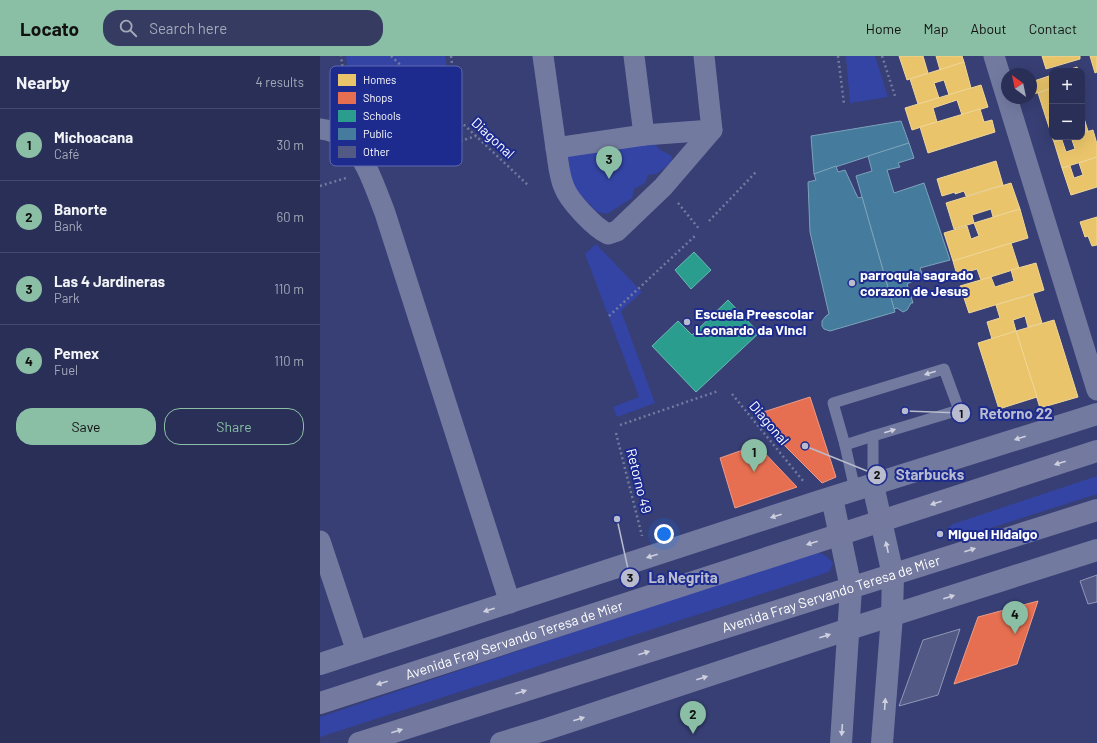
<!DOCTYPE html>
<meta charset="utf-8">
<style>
body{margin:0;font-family:Barlow,sans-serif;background:#353b61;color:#f1f3f6}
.controls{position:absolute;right:12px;top:12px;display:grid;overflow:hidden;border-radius:8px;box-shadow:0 4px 16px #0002}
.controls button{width:36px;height:36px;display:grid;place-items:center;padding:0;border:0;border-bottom:1px solid #454a6d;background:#292f57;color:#f1f3f6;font:20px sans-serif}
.compass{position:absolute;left:681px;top:12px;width:36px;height:36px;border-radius:50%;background:#292f57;box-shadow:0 4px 16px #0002;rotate:327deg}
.you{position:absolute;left:344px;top:478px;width:14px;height:14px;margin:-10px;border:3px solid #fff;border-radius:50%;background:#1a73e8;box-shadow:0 0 0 6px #1a73e833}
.badge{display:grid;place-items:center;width:26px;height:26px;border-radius:50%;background:#8abfa5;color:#111;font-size:13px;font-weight:700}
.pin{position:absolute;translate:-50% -33px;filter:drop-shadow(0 1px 2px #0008)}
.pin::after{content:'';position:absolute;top:21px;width:14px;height:12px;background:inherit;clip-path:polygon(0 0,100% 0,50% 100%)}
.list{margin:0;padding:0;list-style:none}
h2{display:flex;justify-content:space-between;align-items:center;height:52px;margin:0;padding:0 16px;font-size:17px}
h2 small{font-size:13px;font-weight:400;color:#a5a9ba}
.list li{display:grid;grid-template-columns:26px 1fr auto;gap:12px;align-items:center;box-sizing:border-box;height:72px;padding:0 16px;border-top:1px solid #454a6d}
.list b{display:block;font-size:15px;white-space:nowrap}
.list p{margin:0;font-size:13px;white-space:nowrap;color:#a5a9ba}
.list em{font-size:13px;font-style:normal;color:#a5a9ba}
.actions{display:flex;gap:8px;padding:12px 16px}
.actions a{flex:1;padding:9px 0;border:1px solid #8abfa5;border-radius:16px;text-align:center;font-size:14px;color:#8abfa5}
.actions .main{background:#8abfa5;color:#111}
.icon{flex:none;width:22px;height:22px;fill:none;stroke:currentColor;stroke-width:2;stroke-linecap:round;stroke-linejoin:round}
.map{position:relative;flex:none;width:777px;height:687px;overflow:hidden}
header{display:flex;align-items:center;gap:24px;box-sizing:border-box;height:56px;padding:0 20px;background:#8abfa5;color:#111}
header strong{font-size:19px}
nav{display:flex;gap:22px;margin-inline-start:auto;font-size:14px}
.search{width:280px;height:36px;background:#353b61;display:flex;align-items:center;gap:10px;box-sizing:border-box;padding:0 14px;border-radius:16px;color:#a5a9ba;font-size:15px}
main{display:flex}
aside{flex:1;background:#292f57}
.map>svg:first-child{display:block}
.green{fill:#3444a5}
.homes{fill:#e9c46a;stroke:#f0d697}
.shops{fill:#e76f51;stroke:#ee9a85}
.schools{fill:#2a9d8f;stroke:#6abab1}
.public{fill:#457b9d;stroke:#7da3ba}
.building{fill:#525984;stroke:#9297b6}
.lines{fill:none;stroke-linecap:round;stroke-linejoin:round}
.path{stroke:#737aa0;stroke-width:2.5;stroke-dasharray:2 3;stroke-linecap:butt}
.service{stroke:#737aa0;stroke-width:11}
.minor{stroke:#737aa0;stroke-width:21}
.tertiary{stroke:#737aa0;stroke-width:22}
.primary{stroke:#73799f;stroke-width:22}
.oneway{fill:#ced0de}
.oneway2{fill:#ced0dd}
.poi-dot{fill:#b9bcce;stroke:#1d2b8e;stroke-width:1.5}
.labels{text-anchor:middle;stroke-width:4;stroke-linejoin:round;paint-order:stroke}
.street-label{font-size:14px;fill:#fff;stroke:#1d2b8e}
.poi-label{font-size:14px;font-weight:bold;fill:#fff;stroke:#1d2b8e;text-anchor:start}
.key{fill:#1d2b8e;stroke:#616bb0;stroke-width:1}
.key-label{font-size:11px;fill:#fff}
.leader{fill:none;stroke:#b9bcce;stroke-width:1.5}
.callout-dot{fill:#b9bcce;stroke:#1d2b8e;stroke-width:1.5}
.mark-label{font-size:12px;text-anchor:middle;font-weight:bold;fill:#111}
.callout-label{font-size:15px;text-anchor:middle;font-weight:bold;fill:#b9bcce;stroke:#1d2b8e;stroke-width:4;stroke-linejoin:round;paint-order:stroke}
</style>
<header>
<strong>Locato</strong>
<div class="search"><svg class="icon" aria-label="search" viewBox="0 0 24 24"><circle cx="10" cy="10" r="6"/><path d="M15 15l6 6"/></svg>Search here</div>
<nav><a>Home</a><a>Map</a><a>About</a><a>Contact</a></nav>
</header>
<main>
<aside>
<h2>Nearby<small>4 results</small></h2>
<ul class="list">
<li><span class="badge">1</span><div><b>Michoacana</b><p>Café</p></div><em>30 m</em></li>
<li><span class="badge">2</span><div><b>Banorte</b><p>Bank</p></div><em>60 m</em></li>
<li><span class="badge">3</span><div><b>Las 4 Jardineras</b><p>Park</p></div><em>110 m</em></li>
<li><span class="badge">4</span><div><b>Pemex</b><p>Fuel</p></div><em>110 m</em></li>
</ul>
<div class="actions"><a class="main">Save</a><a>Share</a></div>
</aside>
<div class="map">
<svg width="777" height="687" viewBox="0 0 777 687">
<rect width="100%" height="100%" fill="#373f74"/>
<g class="green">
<path d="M26,0H125L136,76L71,96L49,27L30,29Z"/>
<path d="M526,0H555L568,41L530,47Z"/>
<path d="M332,84L339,93L352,100L351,107L336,118L328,119L325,127L314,133L312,142L287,158L277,156L252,130L247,95Z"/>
<path d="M276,188L322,236L301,255L335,347L297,361L293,351L319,341L265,198Z"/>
<path d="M777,420V438L636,483L628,482V472L633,468Z"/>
<path d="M496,495L506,500L513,507L509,516L0,681V661Z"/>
</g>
<g class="homes">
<path d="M579,0H603L608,17L587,24Z"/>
<path d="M616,0H642L644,6L620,14Z"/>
<path d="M722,0H760V3L726,13Z"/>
<path d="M770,0H777V16L775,17Z"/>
<path d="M644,6L651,32L629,39L624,24L614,27L619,42L598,48L590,23Z"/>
<path d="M757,11L759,15H745Z"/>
<path d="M732,19V32L711,39V26Z"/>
<path d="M661,29L668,51L642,59L637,44L613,52L617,66L592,74L585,52Z"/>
<path d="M732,32V61L726,62L718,37Z"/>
<path d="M660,53L664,66L672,64L675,76L608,97L600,71Z"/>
<path d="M762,56L768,75L762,77Z"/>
<path d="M732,61V80L726,62Z"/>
<path d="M773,74L777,88V101L742,112L734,86L742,84L746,96L755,93L751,81H762V77Z"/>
<path d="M732,81H751L734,86Z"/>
<path d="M777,101V131L751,139L742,112L750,110L754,122L763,119L759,107Z"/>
<path d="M676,105L683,129L646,140L644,135L635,138V136L622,140L617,123Z"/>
<path d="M691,127L700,153L673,161L671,153L652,159L654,167L634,173L626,147Z"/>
<path d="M700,153L708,182L633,205L624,177L647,170L651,183L659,180L654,167Z"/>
<path d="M777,161V189L772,190L768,180L765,181L760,166Z"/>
<path d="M691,187L699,212L661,224L657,213L637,219L633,205Z"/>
<path d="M716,207L724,234L649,257L640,230L671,221L675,231L694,225L691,214Z"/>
<path d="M713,238L722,267L708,271L705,260L693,264L696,275L672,283L667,266L680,262L676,249Z"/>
<path d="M734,264L758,341L720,352L696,275Z"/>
<path d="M696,275L717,341L679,353L658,287Z"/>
</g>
<g class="shops">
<path d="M490,341L516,421L502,427L434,359Z"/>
<path d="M437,389L477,431L415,452L400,402Z"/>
<path d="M718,545L697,608L634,628L658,561Z"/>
</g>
<g class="schools">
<path d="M374,196L391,214L371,233L355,214Z"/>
<path d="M408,244L439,277L376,336L332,290L358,265L372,279Z"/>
</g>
<g class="public">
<path d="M581,65L589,87L494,118L491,80Z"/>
<path d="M589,87L594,102L578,107L580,111L567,114L574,137L604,127L630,204L600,212L603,220L587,228L593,247H591L587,254L583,256L577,252L574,253L536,120L552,115L548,100Z"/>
<path d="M516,110L518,116L525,114L538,142L542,141L575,256L510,275L504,273L502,270V265L506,260L509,258L490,176L488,126L496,124L494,118Z"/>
</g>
<g class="building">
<path d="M777,519V546L768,548L760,525Z"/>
<path d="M640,573L618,639L579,650L603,584Z"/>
</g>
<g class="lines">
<g class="path">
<path d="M71,0L209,130"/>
<path d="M131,0L139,63"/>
<path d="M518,0L524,48"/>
<path d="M562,0L575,40"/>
<path d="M15,53L25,30L21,0"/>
<path d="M69,108L156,80"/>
<path d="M0,130L26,122"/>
<path d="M358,147L380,174"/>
<path d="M389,165L436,116"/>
<path d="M289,260L376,179"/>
<path d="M412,338L484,426"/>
<path d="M300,369L398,335"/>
<path d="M296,377L322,480"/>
</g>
<g class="service">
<path d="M525,389L553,380"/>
<path d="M535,434L525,389L513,347L624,313L639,354L553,380V429"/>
</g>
<g class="minor">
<path d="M223,0L236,92L324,79L392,74"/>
<path d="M314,0L324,79"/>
<path d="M674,0L777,334"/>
<path d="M0,73C8,74 19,78 26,83C45,99 56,134 65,157L190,547"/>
<path d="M236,92C238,104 239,120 244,131C249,145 275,172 288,178L297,175L343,131L392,74L384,0"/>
<path d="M0,485L37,596"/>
</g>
<g class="tertiary">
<path d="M553,429L573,519L572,560L562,687"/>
<path d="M512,442L531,532L521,687"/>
<path d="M0,608L500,445L777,358"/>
<path d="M181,687L227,673L529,573L777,494"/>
</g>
<g class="primary">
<path id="s1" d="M0,647L777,395"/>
<path id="s2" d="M39,687L777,454"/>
</g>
</g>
<defs><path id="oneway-solid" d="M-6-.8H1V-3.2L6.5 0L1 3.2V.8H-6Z"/></defs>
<g class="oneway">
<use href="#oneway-solid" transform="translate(610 317) rotate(163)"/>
<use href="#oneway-solid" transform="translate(570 375) rotate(-17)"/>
<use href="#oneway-solid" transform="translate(700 382) rotate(162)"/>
<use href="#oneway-solid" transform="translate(456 460) rotate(162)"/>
<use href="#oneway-solid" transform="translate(567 491) rotate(-102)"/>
<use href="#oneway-solid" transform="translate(332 500) rotate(162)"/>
<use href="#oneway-solid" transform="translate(629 541) rotate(-18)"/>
<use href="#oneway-solid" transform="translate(169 554) rotate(162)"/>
<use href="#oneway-solid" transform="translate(505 580) rotate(-18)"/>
<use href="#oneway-solid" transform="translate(382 622) rotate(-18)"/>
<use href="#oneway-solid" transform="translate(565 648) rotate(-86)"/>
<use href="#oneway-solid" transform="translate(259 663) rotate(-18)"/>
<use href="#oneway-solid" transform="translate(522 674) rotate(94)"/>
</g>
<g class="oneway2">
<use href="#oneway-solid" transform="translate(740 407) rotate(162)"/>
<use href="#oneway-solid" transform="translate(616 447) rotate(162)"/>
<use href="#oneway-solid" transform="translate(492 487) rotate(162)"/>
<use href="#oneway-solid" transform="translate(650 494) rotate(-18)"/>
<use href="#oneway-solid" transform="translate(324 597) rotate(-18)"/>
<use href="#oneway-solid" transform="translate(62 627) rotate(162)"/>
<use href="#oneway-solid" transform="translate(201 636) rotate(-18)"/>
<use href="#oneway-solid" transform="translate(77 675) rotate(-18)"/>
</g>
<g class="poi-dot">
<circle cx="532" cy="227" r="4"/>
<circle cx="367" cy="266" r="4"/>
<circle cx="620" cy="478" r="4"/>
</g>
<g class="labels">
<g class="street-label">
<text transform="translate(173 82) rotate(43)" y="5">Diagonal</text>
<text transform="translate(449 367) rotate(50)" y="5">Diagonal</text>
<text transform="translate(319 425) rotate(76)" y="5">Retorno 49</text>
<text dy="5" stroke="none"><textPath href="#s2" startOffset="495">Avenida Fray Servando Teresa de Mier</textPath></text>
<text dy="5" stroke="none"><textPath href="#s1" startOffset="204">Avenida Fray Servando Teresa de Mier</textPath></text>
</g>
<g class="poi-label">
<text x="540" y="224">parroquia sagrado<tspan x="540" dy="16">corazon de Jesus</tspan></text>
<text x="375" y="263">Escuela Preescolar<tspan x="375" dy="16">Leonardo da Vinci</tspan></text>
<text x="628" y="483">Miguel Hidalgo</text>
</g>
</g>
<rect x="10" y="10" width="132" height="100" rx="6" class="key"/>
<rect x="18" y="18" width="18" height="12" fill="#e9c46a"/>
<rect x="18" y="36" width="18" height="12" fill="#e76f51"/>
<rect x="18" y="54" width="18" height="12" fill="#2a9d8f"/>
<rect x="18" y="72" width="18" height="12" fill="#457b9d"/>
<rect x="18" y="90" width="18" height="12" fill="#525984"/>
<g class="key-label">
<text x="43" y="28">Homes</text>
<text x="43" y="46">Shops</text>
<text x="43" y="64">Schools</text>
<text x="43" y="82">Public</text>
<text x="43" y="100">Other</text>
</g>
<path class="leader" d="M585 355L641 357M485 390L557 419M297 463L310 522"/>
<g class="callout-dot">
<circle cx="585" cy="355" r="4"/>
<circle cx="485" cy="390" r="4"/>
<circle cx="297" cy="463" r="4"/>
<circle cx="641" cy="357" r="10"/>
<circle cx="557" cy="419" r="10"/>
<circle cx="310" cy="522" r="10"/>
</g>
<g class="mark-label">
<text x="641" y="362">1</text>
<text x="557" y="423">2</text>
<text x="310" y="526">3</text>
</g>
<g class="callout-label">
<text x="696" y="363">Retorno 22</text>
<text x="610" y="424">Starbucks</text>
<text x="363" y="527">La Negrita</text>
</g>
</svg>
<div class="controls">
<button>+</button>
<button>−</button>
</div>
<svg class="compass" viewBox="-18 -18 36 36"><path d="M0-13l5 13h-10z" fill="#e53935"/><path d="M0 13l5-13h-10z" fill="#a5a9ba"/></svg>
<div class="you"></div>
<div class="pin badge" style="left:434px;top:416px">1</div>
<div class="pin badge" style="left:373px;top:678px">2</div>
<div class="pin badge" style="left:289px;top:123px">3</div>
<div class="pin badge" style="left:695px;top:578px">4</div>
</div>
</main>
